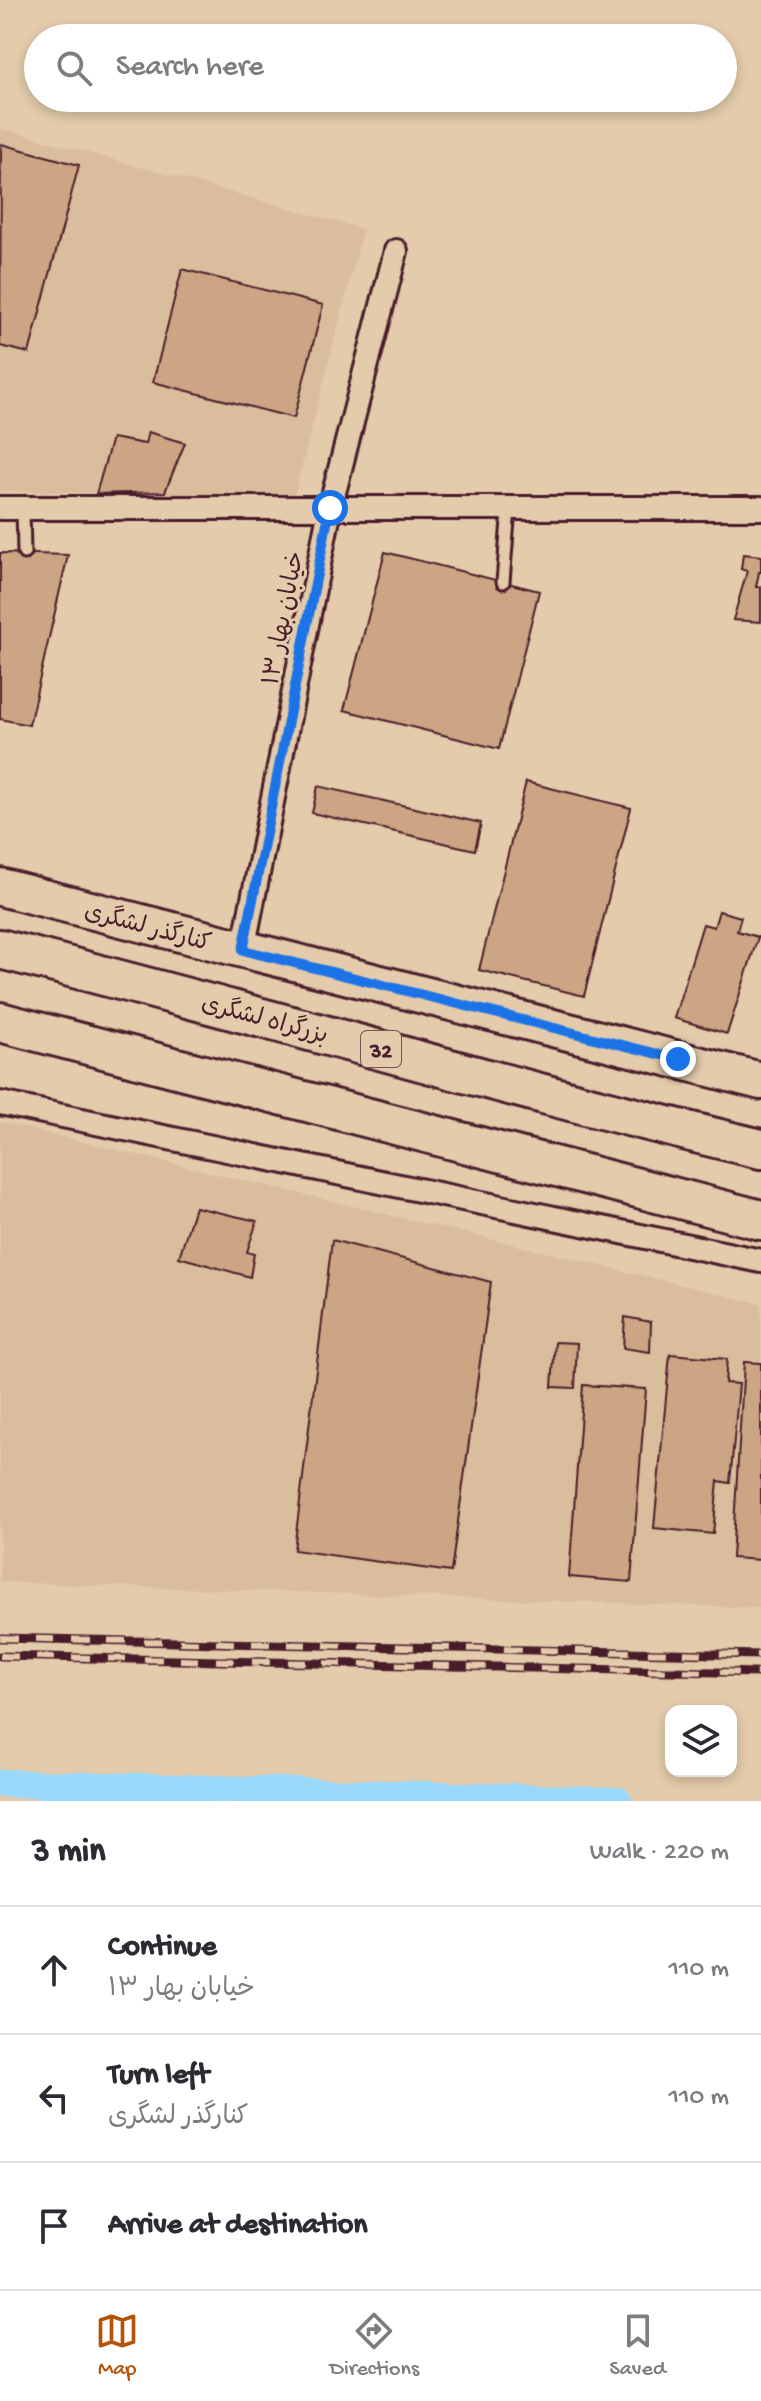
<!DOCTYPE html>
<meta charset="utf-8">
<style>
body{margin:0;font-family:"Gochi Hand","Playpen Sans Arabic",sans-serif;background:#f7f7f7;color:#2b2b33}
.controls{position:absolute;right:24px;bottom:24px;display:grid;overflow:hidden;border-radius:16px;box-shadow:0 4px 12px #0003}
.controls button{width:72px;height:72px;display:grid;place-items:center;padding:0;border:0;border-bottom:2px solid #e1e1e2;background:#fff;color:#2b2b33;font:40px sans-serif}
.stop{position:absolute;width:24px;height:24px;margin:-18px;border:6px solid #1a73e8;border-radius:50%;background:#fff}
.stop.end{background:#1a73e8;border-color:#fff;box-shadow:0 2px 8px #0008}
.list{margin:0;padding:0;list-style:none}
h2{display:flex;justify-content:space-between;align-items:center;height:104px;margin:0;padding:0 32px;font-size:34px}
h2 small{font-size:26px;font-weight:400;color:#7c7c81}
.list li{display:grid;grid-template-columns:52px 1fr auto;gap:24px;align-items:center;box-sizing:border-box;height:128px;padding:0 32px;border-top:2px solid #e1e1e2}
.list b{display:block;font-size:30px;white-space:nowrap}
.list p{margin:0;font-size:26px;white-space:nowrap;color:#7c7c81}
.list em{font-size:26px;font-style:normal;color:#7c7c81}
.icon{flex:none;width:44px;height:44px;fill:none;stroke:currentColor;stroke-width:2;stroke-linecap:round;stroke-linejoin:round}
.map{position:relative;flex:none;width:761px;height:1801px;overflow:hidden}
.search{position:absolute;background:#fff;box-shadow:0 4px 12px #0003;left:24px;right:24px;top:24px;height:88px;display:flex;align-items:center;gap:20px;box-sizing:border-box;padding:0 28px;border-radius:44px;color:#7c7c81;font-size:30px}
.sheet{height:488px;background:#fff}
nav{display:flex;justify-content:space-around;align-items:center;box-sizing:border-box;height:112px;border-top:2px solid #e1e1e2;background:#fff;font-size:22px;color:#7c7c81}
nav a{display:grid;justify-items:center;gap:4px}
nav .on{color:#b45309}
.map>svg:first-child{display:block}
.built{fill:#d9bd9d}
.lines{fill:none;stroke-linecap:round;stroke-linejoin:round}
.canal{stroke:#9ad8fb;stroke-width:28}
.building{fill:#cba584;stroke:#4a1f2b;stroke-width:2}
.service-casing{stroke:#4a1f2b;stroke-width:17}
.minor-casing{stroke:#4a1f2b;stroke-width:28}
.primary-casing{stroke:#4a1f2b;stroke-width:42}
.trunk-casing{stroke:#4a1f2b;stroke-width:44}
.service{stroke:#e3cbab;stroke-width:11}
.minor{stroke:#e3cbab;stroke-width:22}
.primary{stroke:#e3cbab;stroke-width:36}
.trunk{stroke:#e3cbab;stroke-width:38}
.rail-casing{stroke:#4a1f2b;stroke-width:9}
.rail{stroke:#e3cbab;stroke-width:6;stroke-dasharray:18;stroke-linecap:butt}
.route{stroke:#1a73e8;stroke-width:10}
.labels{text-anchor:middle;stroke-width:6;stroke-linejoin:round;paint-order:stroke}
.shield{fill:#e3cbab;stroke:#785351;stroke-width:2}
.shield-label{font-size:22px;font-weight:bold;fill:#4a1f2b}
.street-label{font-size:24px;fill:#4a1f2b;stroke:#e3cbab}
</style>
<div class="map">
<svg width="761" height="1801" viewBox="0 0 761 1801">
<rect width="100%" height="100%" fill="#e3cbab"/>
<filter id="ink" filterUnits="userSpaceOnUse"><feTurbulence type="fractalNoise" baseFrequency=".0125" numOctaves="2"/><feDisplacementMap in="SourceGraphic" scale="16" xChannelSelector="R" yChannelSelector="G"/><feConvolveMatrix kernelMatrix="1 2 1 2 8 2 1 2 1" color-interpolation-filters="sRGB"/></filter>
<g filter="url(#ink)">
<g class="built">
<path d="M0,128L363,229L294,496L0,491Z"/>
<path d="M0,1122L761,1304V1608L0,1582Z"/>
</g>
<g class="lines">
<g class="canal">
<path d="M0,1783L462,1796"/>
<path d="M474,1796L618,1801"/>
</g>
</g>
<g class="building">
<path d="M1,144L79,165L29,353L0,346Z"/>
<path d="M182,269L323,305L294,418L153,382Z"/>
<path d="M148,432L185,443L165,492L96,494L112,438L145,444Z"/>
<path d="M385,552L539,591L499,749L344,710Z"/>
<path d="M0,553L68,555L29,725L0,719Z"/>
<path d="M743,554L761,556V572H759L756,587H761V622L733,620L747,571L741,569Z"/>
<path d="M526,782L631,808L584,996L479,970Z"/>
<path d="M318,786L481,823L475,850L312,813Z"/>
<path d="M719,911L741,917L737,931L758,937L727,1034L674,1018L703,924L714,927Z"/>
<path d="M195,1207L257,1221L247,1252L254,1254L250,1277L179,1257Z"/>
<path d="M332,1240L491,1282L451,1572L294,1550Z"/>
<path d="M625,1317L651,1322L650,1352L623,1348Z"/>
<path d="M555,1342L577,1343L575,1388L552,1387Z"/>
<path d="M670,1354L727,1359L725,1383L739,1384L730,1483L718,1481L713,1534L654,1528Z"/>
<path d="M744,1362L761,1363V1560L732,1558Z"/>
<path d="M583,1385L646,1389L631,1582L569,1577Z"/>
</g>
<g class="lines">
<g class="service-casing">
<g id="service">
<path d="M23,508L24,553"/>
<path d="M503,582L509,508"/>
</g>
</g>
<g class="minor-casing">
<g id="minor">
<path d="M0,508H761"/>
<path d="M243,950L330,508L396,251"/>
<path d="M0,1103L761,1261"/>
</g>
</g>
<g class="primary-casing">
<path id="primary" d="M0,887L761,1081"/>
</g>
<g class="trunk-casing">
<g id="trunk">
<path d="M0,949C254,1013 506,1088 761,1149"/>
<path d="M0,1022L761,1220"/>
</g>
</g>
<use href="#service" class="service"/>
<use href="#minor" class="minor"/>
<use href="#primary" class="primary"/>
<use href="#trunk" class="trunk"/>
<g class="rail-casing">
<g id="rail">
<path d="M0,1638L761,1655"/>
<path d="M0,1656L761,1673"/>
</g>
</g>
<use href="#rail" class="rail"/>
</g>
</g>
<g class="lines" filter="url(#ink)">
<path class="route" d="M330,508L243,950L678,1059"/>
</g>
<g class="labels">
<rect class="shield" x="361" y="1031" width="40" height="36" rx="6"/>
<g class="shield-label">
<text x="381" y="1057">32</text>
</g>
<g class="street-label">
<text transform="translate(282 618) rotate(-79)" y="8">خیابان بهار ۱۳</text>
<text transform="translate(148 926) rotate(15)" y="8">کنارگذر لشگری</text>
<text transform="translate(265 1018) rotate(15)" y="8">بزرگراه لشگری</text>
</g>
</g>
</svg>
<div class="controls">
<button><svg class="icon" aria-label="layers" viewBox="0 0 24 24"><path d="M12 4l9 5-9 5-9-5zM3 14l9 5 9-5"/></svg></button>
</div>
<div class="stop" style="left:330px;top:508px"></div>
<div class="stop end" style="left:678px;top:1059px"></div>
<div class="search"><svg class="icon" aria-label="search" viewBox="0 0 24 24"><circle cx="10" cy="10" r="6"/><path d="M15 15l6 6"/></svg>Search here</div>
</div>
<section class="sheet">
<h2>3 min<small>Walk · 220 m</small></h2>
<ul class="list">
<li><svg class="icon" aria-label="ahead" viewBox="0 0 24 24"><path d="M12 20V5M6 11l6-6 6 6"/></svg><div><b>Continue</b><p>خیابان بهار ۱۳</p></div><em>110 m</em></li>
<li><svg class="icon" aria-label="left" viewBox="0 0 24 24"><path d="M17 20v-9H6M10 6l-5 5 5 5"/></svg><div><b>Turn left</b><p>کنارگذر لشگری</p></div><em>110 m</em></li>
<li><svg class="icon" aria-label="arrive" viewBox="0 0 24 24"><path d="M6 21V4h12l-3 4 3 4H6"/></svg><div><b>Arrive at destination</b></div></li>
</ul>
</section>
<nav>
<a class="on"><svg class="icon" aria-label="map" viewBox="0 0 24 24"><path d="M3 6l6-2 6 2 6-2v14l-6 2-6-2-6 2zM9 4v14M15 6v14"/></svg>Map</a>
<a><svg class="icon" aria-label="directions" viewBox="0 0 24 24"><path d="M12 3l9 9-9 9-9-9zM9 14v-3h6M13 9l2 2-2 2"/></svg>Directions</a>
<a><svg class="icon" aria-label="saved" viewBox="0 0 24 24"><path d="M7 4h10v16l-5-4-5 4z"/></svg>Saved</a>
</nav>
